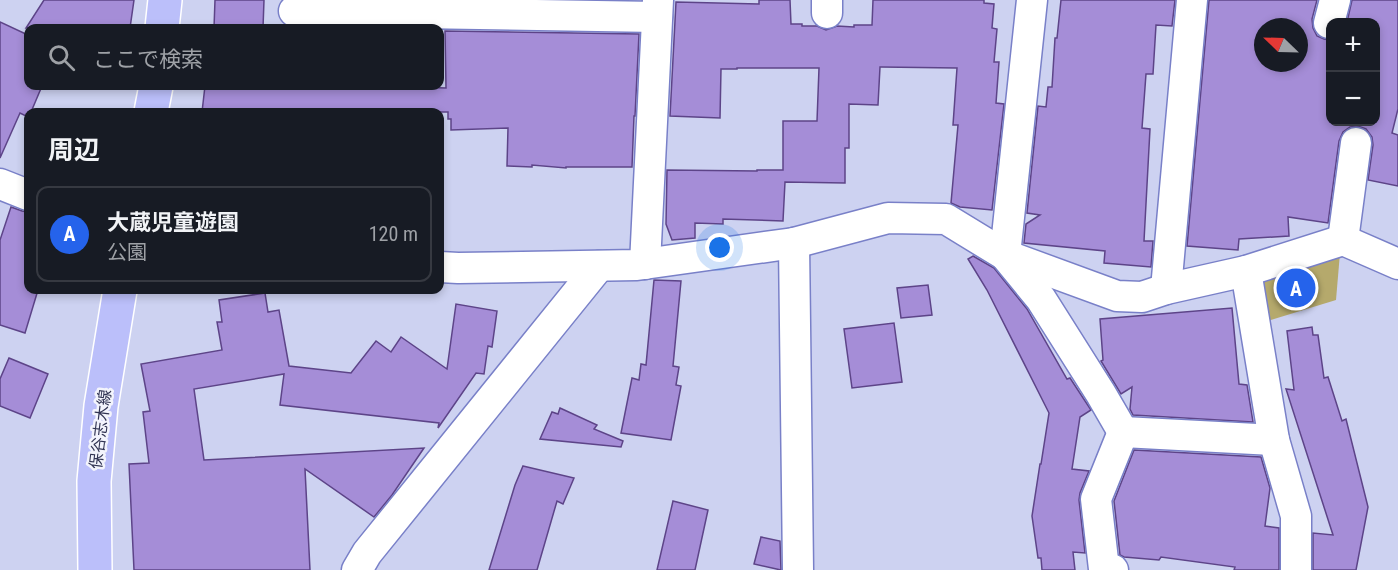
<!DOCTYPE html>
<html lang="ja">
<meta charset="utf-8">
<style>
body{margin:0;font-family:"Roboto Condensed","Noto Sans JP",sans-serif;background:#20242c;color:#f1f3f6}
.controls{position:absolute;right:18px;top:18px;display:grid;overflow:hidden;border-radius:12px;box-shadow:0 3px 9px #0003}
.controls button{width:54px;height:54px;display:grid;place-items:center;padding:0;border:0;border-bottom:2px solid #363941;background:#171b24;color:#f1f3f6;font:30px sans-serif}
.compass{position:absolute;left:1254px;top:18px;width:54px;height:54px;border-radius:50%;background:#171b24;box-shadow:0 3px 9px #0003;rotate:293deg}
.you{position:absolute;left:720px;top:248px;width:21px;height:21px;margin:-15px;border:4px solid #fff;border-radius:50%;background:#1a73e8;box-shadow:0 0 0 9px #1a73e833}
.badge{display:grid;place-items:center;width:39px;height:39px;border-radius:50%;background:#2563eb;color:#fff;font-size:20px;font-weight:700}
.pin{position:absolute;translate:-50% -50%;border:3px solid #fff;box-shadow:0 2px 6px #0006}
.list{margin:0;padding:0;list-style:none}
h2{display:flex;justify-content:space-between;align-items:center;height:78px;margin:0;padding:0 24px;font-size:26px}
h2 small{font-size:20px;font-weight:400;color:#9ea1a6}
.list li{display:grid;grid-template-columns:39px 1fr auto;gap:18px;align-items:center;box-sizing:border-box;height:96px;margin:0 12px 12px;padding:0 12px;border:2px solid #363941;border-radius:12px}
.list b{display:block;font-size:22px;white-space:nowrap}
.list p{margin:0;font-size:20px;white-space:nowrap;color:#9ea1a6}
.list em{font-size:20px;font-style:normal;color:#9ea1a6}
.icon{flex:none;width:33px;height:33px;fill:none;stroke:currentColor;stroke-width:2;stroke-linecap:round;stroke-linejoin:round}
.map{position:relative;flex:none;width:1398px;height:570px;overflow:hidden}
.search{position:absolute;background:#171b24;box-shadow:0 3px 9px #0003;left:24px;top:24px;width:420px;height:66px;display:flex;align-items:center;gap:15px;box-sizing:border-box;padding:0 21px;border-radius:12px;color:#9ea1a6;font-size:22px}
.panel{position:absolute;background:#171b24;box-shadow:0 3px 9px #0003;left:24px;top:108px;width:420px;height:186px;border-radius:12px}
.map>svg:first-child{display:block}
.green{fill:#b5a96c}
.building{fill:#a58dd7;stroke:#5d4488;stroke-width:1.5;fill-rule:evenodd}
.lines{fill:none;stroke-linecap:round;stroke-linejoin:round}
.minor-casing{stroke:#7980c8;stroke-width:33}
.primary-casing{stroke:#fff;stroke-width:36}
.minor{stroke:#fff;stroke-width:30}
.primary{stroke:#bbbffa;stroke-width:33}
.labels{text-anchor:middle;stroke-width:5;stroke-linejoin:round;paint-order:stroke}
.street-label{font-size:16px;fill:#313453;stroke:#f3f4fc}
</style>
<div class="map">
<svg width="1398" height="570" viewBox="0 0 1398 570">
<rect width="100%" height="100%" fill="#cdd2f1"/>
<path class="green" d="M1340,253L1336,300L1261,323L1252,276Z"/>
<g class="building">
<path d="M44,0H134L130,28H26Z"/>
<path d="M215,0H264L263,28H214Z"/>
<path d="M759,0H790L791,24H802V26H817L826,30L837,26L854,27V25H872L873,0H984V3L994,4L992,28L997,29L994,62H999L996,103L1004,104L992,210L960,207L951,203L958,125H953L957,68L881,67H880L878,105L849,104V148H845V183L785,182L783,221L723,219V224L695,223V238L672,240L666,224L667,170L757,171V170H783V121H817L819,68H737V69H721L720,118L670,116L676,2L759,4Z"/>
<path d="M1061,0H1175L1172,26L1156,25L1153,74H1146L1142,128L1150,129L1144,241H1153L1151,267L1104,263L1105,251L1024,243L1026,224L1040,215L1027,213L1038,106L1046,107L1048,87H1052L1055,38H1057Z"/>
<path d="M1209,0H1317L1312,19L1313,28L1317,36L1324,39L1330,40V122H1376V22H1347L1352,0H1398V109L1392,133L1398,135V186L1368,180L1373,145L1372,137L1366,129L1358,126L1350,127L1343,132L1339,141L1328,223L1288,217L1289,236L1239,239L1238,250L1187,246ZM1263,27H1299V63H1263Z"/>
<path d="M0,22L28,35V86H42L31,112H28V117L20,113L0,158Z"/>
<path d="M445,31L639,34L635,116H634L632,167H566V168L532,165V167L507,166L508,128L451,130V119H448V112H202L205,86H385L446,88Z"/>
<path d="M11,207L22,211L28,212V290H38L25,333L0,325V240Z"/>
<path d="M973,256L994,268L1027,309L1067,379L1070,378L1091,410L1080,417L1072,469L1089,471L1080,493L1079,500L1085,553L1073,552L1075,570H1042L1041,558H1038L1032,516L1040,464H1041L1049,413L987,290L968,259Z"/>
<path d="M654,280L681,281L673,366L679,367L676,385L681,386L671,440L621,433L632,378L639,380L641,364L646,365Z"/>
<path d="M928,285L932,315L901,318L897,288Z"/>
<path d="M265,293L268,312L279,310L289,366L351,373L376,341L391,352L401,337L447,369L456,304L497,311L492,347L488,346L484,374L476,373L438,428L439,423L280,405L284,374L194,389L204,460L424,448L392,495L374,517L305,469L310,570H134L129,464L149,463L143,412L150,411L141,364L222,350L217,322H222L219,300Z"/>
<path d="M1232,308L1239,384L1247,385L1253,422L1133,415L1130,409L1132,387L1121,394L1101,361L1103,360L1100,319Z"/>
<path d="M894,323L902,382L852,388L844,329Z"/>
<path d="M1312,327L1313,335H1318L1324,378L1328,377L1342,421L1346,419L1368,507L1356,570H1313V533L1333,535L1286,389L1294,390L1287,331Z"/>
<path d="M9,358L48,374L30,418L0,406V379Z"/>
<path d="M560,408L597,425L594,429L623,441L621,447L540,439L552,412L558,414Z"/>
<path d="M1134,450L1261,457L1270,488L1265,526L1279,528V570H1234L1235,567L1161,557L1159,560L1124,557L1120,555L1114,501Z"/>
<path d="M523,466L574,478L563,504L557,501L537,570H489L515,485Z"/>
<path d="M673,501L708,510L695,570H657Z"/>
<path d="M761,537L780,541L781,570L754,564Z"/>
</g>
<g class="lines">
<g class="minor-casing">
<g id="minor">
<path d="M1032,0L1005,255L1041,299L1101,394L1123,432"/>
<path d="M294,11L657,17"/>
<path d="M827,13V0"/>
<path d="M1329,23L1335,0"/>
<path d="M0,184L28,195"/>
<path d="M1343,240L1356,143"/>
<path d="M794,243L798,570"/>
<path d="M645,264L658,0"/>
<path d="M440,267L458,268L637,265L794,243L888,218L946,219L1005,255L1117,296L1142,297L1166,289L1246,271L1343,240L1398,264"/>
<path d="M1246,271L1274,440L1296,516V570"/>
<path d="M1166,289L1192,0"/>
<path d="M1123,432L1274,440"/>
<path d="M357,570L367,553L599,266"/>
<path d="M1113,570L1104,569L1096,499L1123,432"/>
</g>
</g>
<g class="primary-casing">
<g id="primary">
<path d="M162,28L165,0"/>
<path d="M151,112L156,86"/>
<path d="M95,570L94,481L101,406L120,290"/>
</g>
</g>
<use href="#minor" class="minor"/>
<use href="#primary" class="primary"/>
</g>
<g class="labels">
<g class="street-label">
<text transform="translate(100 429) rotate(-83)" y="6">保谷志木線</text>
</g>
</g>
</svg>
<div class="controls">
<button>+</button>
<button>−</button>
</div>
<svg class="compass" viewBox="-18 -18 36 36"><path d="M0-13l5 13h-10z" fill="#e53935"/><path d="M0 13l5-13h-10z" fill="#9ea1a6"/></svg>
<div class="you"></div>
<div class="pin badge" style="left:1296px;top:288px">A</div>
<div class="search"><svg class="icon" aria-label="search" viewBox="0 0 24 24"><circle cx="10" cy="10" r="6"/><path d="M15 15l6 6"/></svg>ここで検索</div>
<section class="panel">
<h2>周辺<small></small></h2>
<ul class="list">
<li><span class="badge">A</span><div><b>大蔵児童遊園</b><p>公園</p></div><em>120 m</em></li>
</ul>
</section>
</div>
